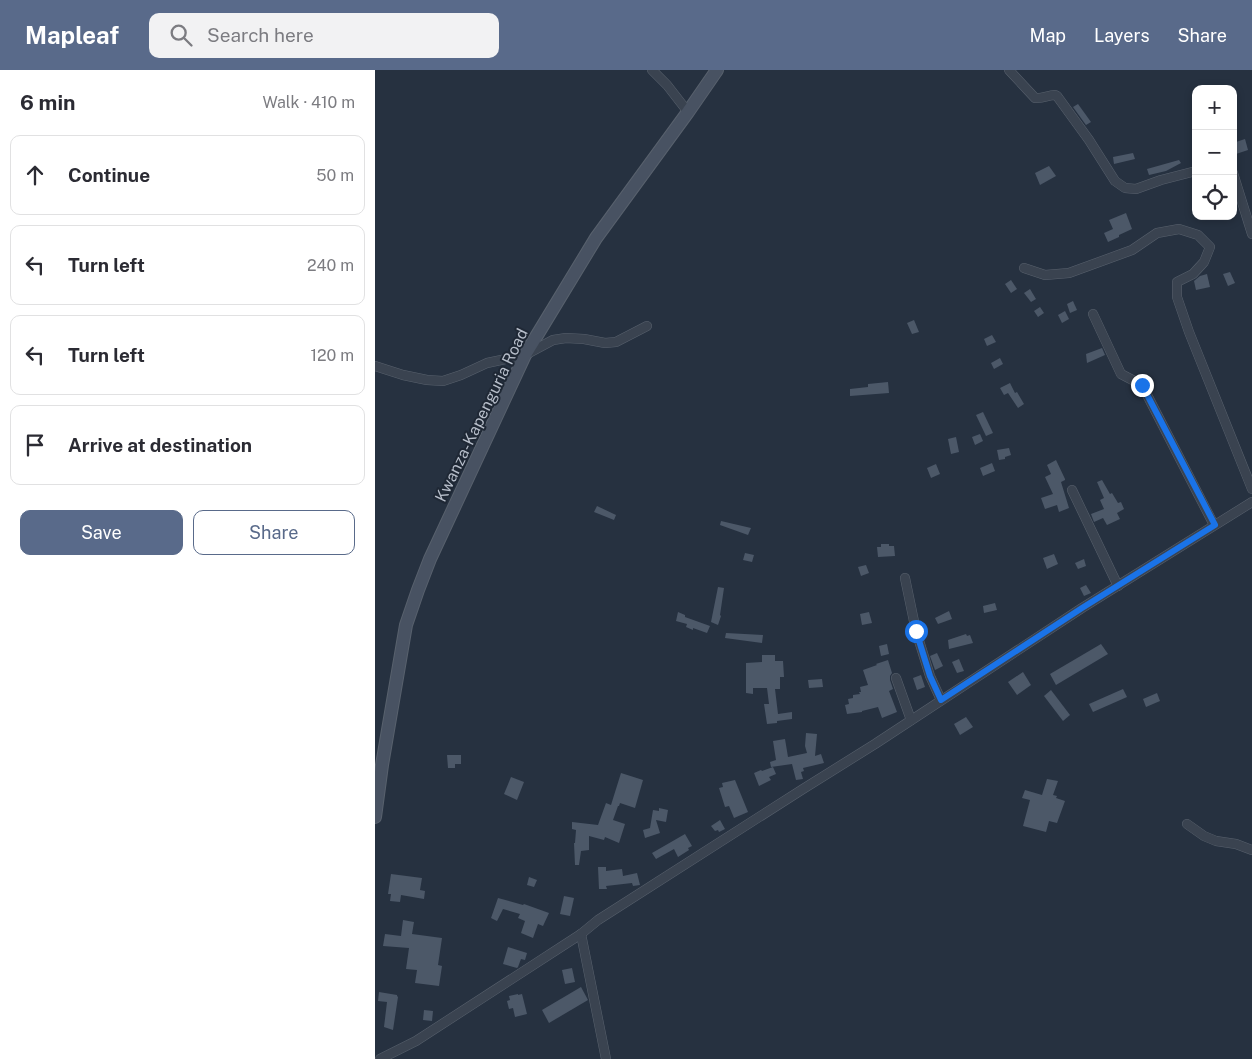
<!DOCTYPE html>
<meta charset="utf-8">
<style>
body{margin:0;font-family:"Public Sans",sans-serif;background:#f2f2f3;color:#2b2b33}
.controls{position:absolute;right:15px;top:15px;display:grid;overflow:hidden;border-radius:10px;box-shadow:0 2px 8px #0003}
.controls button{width:45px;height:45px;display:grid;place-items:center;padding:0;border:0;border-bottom:1px solid #e1e1e2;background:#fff;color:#2b2b33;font:25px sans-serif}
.stop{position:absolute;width:15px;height:15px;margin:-11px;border:4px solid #1a73e8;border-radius:50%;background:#fff}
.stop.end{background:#1a73e8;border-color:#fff;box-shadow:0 1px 5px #0008}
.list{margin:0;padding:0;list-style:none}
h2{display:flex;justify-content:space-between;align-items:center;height:65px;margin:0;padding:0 20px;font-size:21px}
h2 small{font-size:16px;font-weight:400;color:#7c7c81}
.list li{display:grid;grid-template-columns:32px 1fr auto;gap:15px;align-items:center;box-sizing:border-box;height:80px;margin:0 10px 10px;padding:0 10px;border:1px solid #e1e1e2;border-radius:10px}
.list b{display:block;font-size:19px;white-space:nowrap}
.list em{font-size:16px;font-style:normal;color:#7c7c81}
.actions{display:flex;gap:10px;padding:15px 20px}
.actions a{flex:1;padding:11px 0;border:1px solid #596a8a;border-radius:10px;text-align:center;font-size:18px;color:#596a8a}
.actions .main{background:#596a8a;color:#fff}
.icon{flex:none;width:28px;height:28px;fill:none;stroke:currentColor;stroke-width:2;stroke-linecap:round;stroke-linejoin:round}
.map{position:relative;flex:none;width:877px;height:989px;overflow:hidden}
header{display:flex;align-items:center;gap:30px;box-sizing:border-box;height:70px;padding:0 25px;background:#596a8a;color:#fff}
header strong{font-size:24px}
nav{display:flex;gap:28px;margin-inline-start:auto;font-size:18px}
.search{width:350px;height:45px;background:#f2f2f3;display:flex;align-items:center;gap:12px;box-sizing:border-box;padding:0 18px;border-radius:10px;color:#7c7c81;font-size:19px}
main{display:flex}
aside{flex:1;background:#fff}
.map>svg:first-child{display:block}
.building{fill:#4c5868}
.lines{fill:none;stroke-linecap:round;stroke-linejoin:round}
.street-casing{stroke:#58616d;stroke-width:10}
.secondary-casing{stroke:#58616d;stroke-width:14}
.street{stroke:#3a4350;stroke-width:9}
.secondary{stroke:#485262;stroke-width:12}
.route{stroke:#1a73e8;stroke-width:6}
.labels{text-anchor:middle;stroke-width:4;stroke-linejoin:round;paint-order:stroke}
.street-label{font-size:16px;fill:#b7beca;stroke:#1f2835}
</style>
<header>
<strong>Mapleaf</strong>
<div class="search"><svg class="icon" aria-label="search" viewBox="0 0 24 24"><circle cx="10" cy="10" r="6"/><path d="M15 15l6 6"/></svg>Search here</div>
<nav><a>Map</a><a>Layers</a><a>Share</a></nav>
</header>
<main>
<aside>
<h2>6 min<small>Walk · 410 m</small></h2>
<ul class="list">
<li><svg class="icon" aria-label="ahead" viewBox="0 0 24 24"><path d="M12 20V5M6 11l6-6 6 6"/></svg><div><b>Continue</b></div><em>50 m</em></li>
<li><svg class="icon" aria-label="left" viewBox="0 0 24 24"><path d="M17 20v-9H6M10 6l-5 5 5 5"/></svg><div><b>Turn left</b></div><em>240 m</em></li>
<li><svg class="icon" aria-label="left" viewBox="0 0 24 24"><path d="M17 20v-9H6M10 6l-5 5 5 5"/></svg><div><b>Turn left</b></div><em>120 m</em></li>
<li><svg class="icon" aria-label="arrive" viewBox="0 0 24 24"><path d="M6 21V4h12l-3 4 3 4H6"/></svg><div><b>Arrive at destination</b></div></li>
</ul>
<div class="actions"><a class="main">Save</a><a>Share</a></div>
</aside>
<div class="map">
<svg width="877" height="989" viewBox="0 0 877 989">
<rect width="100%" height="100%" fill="#263140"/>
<g class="building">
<path d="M703,34L716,52L711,55L698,37Z"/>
<path d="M870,69L873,80L861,84L858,73Z"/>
<path d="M758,83L760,89L739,94L738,87Z"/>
<path d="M804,90L806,93L791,101L774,105L772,99Z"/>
<path d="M674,96L681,106L665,115L660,103Z"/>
<path d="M751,143L757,159L744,165V167L733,172L729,163L738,159L734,150Z"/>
<path d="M855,202L860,213L853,216L848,204Z"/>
<path d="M832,204L835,217L821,220L819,211L825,206Z"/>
<path d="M636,210L642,219L636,223L630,214Z"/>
<path d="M655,219L661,229L656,232L649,223Z"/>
<path d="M698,231L702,240L695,243L692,234Z"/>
<path d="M665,237L669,243L663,247L659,241Z"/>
<path d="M690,241L694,249L687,253L683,245Z"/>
<path d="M539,250L544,262L537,264L532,253Z"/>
<path d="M617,265L621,272L612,276L609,269Z"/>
<path d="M727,278L730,285L712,293L711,284Z"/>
<path d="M625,288L628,294L619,299L616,293Z"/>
<path d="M513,312L514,323L475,326V319L493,317V314Z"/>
<path d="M635,313L640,323L642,322L649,334L643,338L633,323L629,325L625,318Z"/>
<path d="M608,342L618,363L611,366L601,345Z"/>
<path d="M605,364L608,371L600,375L597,367Z"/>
<path d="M581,367L584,382L576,384L573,369Z"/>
<path d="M634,378L636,385L630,387V389L624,390L622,380Z"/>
<path d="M681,390L690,409V410L686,412L694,438L684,442L682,435L670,439L666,428L678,424L670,407L676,404L672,395Z"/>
<path d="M617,393L620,401L608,406L605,398Z"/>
<path d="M561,394L565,404L556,408L552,398Z"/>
<path d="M727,410L735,424L737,423L743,433L746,432L749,439L742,443L745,449L732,455L728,448L719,452L716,444L729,439L725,430L729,428L722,412Z"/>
<path d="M222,436L241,445L239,450L219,442Z"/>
<path d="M346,451L376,458L373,465L345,455Z"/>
<path d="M506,474H514V476H519L520,486L503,487L502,477H506Z"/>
<path d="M370,483L379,485L377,492L368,490Z"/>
<path d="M679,484L683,494L672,499L668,488Z"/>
<path d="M709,489L711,496L703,499L700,493Z"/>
<path d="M491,495L494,503L486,506L483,497Z"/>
<path d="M711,515L716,523L709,526L705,518Z"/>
<path d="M343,517L349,518L345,545L346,546L343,555L336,552Z"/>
<path d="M620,533L622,540L609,543L608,536Z"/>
<path d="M574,541L577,549L563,554L560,548Z"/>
<path d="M303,542L310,545V547L335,556L332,563L318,558V560L311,557L312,554L301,551Z"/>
<path d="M494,542L497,553L487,555L485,544Z"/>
<path d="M351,563L388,565L387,573L350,568Z"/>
<path d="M591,564L592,566L595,565L598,573L574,579L573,570Z"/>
<path d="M512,574L514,584L506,586L504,576Z"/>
<path d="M726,574L733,584L681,615L675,604Z"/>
<path d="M562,583L568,596L560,600L555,586Z"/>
<path d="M387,585H400V591H408L409,607H405V619H400L403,644L417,642V649L402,651V653L392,654L389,634H394L392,618H378V624L371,623V593L387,592Z"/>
<path d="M584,589L589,601L582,603L577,592Z"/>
<path d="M513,590L517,603L515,606V610L518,619L514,621L522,642L507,648L503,637L487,641V642L472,644L470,635L474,634L473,629L478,628V625L485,624L484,622H486L485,617L493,615L488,600L502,595L501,594Z"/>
<path d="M648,602L656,615L642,625L633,612Z"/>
<path d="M546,605L550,617L542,620L538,608Z"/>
<path d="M447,609L448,617L434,618L433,610Z"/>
<path d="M748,619L752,627L718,642L714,634Z"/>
<path d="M676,620L695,645L688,651L669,626Z"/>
<path d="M782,623L785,631L771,637L768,629Z"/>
<path d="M591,647L598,657L585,665L579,654Z"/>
<path d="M431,663L442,664L440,686L446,684L449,693L428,698L429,701L426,702L428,709L421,710L417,694L396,697L395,692L401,690L398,671L410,669L413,687L432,683L430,676Z"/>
<path d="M72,685H86V694H80V698H73Z"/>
<path d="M398,697L401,704L394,707L396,710L384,716L379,703L386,700L387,701Z"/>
<path d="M246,703L268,710L260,738L245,733L244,736H243L238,750L250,754L244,773L230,767L229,770L214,766V780L206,781L204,795H200L199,773H200L201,760L197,759V752L223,755L231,733L236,735Z"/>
<path d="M136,707L149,712L142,730L129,724Z"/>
<path d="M672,709L683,711L678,725L682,726L681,728L690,731L682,753L674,751L671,762L648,756L655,730L647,728L650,720L667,725Z"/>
<path d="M360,710L373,742L359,748L354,736L350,737L344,718L348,717L347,713Z"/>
<path d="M284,738L293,740L291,752L281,750L285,763L270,768L268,760L275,758L278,740L284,741Z"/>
<path d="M345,750L350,759L344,762L343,760L340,761L336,756Z"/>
<path d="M310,764L317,776L313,778L314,780L303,787L299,779L281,789L277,783Z"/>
<path d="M223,797H231V801L247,799L248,806L262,803L265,815L258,816L257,813L231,816L232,819H224Z"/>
<path d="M16,804L47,808L45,820L50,821L49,829L26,825L25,832L15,831L16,824H13Z"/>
<path d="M154,807L162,810L159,817L152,815Z"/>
<path d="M189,826L199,828L195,846L185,844Z"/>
<path d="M123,828L148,835L149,834L174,843L168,856L163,854L158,868L146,863L150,851L143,848L145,844L128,839L122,851L116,848Z"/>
<path d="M28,850L39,852L37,864L67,868L63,895L67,896L64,916L40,913L42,900L31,899L34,878L8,876L10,864L26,866Z"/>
<path d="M133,877L152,883L150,890L146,889L143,897L142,898L128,894Z"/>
<path d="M197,898L200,912L190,914L187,900Z"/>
<path d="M206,917L213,930L174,953L167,940Z"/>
<path d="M4,922L22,925V926L23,927L18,960L9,957L12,932L3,931Z"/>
<path d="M143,924V925L147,924L152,944L140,947L138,938L134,939L132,931L135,930L134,926Z"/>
<path d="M49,940L58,941L57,951L48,950Z"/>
</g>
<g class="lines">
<g class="street-casing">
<g id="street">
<path d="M277,0L292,15L313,42"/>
<path d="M634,0L660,28C668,29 673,25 680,25L682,26L714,70L740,111L750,118L761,119L786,110L821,101"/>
<path d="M858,103L877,164"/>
<path d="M649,198L670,205L694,203L757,180L782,163L804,159L823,165L835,177L829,192L818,204L802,212V227L814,262L877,419"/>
<path d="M718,244L746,304L767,315L839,455"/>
<path d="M0,296L28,305L52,310L68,311L86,305L112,293L150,285L178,270L191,268L209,269L230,273L241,272L272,256"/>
<path d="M697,420L743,516"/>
<path d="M530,508L541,561L555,606L566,630"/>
<path d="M521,608L536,650"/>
<path d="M812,754L829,766L841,771L861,774L877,780"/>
<path d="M206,864L231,989"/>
<path d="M5,989L41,971L206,864L223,850L428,719L500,674L707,538L877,432"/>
</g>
</g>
<g class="secondary-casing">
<path id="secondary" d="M0,747L7,695L31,555L43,520L55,489L150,285L221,168L313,42L342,0"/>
</g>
<use href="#street" class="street"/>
<use href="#secondary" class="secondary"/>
</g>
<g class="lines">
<path class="route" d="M541,561L555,606L566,630L707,538L840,455L767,315"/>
</g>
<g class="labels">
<g class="street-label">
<text transform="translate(106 345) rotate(-64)" y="6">Kwanza-Kapenguria Road</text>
</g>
</g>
</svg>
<div class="controls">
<button>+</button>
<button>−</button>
<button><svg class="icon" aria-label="locate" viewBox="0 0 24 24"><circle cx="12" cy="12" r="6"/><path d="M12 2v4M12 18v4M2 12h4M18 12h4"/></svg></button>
</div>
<div class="stop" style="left:541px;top:561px"></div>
<div class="stop end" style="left:767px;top:315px"></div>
</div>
</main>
